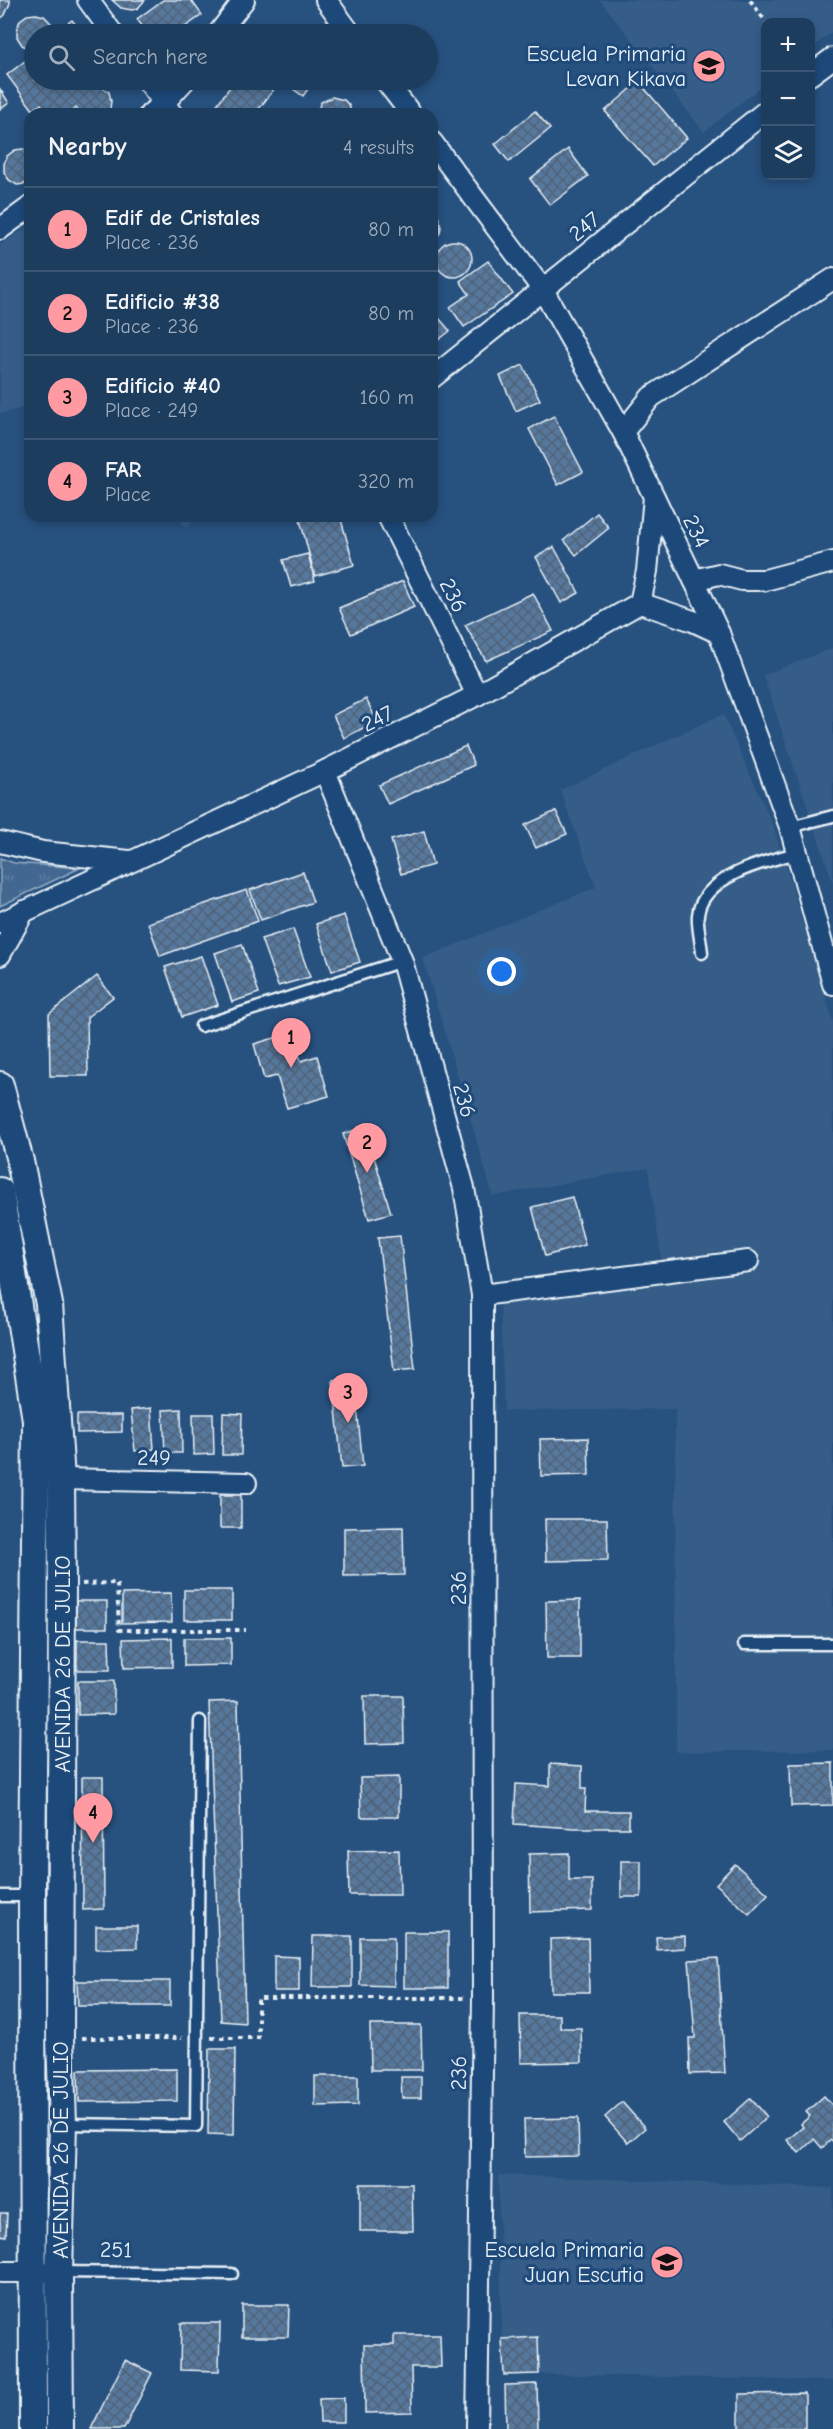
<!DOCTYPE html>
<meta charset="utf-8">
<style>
body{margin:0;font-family:"Comic Neue",sans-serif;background:#254465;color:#f1f3f6}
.controls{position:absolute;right:18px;top:18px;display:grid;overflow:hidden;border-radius:12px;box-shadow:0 3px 9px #0003}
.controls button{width:54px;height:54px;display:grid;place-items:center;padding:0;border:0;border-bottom:2px solid #3b5674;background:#1d3d5f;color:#f1f3f6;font:30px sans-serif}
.you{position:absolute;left:502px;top:972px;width:21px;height:21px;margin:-15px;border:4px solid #fff;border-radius:50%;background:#1a73e8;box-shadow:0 0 0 9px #1a73e833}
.badge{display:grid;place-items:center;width:39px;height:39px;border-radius:50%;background:#ff9aa2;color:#111;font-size:20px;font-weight:700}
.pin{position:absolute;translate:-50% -50px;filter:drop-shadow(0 2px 3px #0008)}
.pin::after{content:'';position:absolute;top:32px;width:21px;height:18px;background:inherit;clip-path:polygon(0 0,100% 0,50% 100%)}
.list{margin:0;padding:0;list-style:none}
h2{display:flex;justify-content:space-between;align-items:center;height:78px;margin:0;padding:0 24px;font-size:26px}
h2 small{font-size:20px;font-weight:400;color:#a0aebd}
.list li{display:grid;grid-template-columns:39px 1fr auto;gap:18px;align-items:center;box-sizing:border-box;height:84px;padding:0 24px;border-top:2px solid #3b5674}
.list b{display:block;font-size:22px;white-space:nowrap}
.list p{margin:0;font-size:20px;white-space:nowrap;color:#a0aebd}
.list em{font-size:20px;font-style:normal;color:#a0aebd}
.icon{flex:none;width:33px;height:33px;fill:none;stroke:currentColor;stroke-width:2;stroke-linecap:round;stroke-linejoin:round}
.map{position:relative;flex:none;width:833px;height:2429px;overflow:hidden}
.search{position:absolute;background:#1d3d5f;box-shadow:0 3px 9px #0003;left:24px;top:24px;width:414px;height:66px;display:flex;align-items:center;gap:15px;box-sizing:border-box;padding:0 21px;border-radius:33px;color:#a0aebd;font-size:22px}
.panel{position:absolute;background:#1d3d5f;box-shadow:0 3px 9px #0003;left:24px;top:108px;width:414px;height:414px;border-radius:18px}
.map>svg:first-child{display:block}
.built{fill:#355d88}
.park{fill:url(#park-tufts);stroke:#96acc4;stroke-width:1.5}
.building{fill:url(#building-cross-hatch);stroke:#e8f1f8;stroke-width:1.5}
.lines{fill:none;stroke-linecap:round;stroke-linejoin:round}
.service-casing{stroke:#e8f1f8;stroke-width:15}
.minor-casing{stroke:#e8f1f8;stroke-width:24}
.tertiary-casing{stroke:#e8f1f8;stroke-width:30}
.path{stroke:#e8f1f8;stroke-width:4;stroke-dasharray:4.5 4.5;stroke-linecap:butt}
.service{stroke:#1f4a7a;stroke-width:10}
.minor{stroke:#1f4a7a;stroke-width:20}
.tertiary{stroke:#1f4a7a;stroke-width:26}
.labels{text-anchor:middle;stroke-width:6;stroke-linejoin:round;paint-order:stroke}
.poi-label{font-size:22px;fill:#e8f1f8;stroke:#1f4a7a;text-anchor:end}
.street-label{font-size:22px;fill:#e8f1f8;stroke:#1f4a7a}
</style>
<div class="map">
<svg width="833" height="2429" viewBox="0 0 833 2429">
<defs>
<pattern id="park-tufts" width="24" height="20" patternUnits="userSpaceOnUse" patternTransform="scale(1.5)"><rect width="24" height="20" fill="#436891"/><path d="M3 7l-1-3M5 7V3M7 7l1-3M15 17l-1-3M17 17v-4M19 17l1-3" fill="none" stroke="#5e7ea1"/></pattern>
<pattern id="building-cross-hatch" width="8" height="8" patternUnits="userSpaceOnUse" patternTransform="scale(1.5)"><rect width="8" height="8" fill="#57789d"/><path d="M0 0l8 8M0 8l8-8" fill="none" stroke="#4f6278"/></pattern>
</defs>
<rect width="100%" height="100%" fill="#27517f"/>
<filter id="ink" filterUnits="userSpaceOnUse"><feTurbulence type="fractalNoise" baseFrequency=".0167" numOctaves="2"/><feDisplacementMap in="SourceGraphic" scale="12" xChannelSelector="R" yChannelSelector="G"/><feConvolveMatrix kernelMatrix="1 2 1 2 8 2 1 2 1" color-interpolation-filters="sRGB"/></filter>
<g filter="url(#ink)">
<g class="built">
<path d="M600,0H833V31L811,49L810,22H766L765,84L704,132Z"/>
<path d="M30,225V406L0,414V245Z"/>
<path d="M176,516H200L186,528Z"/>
<path d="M833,648V883L763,675Z"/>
<path d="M723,714L773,825L833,1021V1750L676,1752L675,1409L504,1411L500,1302L665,1283L648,1168L493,1196L423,958L596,887L560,790Z"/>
<path d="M498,2175L833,2188V2381L539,2374L538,2338L502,2339Z"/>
</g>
<path class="park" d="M0,858L14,863L80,868L0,906Z"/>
<g class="building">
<path d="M0,0H10V3L5,15L0,19Z"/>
<path d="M112,0H145L138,8L132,10L121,8Z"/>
<path d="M163,0H191L202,15L175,34H148L137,19Z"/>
<path d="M36,14L44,16L51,23L53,34L72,20L83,34H34V50L29,49L22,45L17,37V29L20,20L27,15Z"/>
<path d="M277,23L293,34H268Z"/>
<path d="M30,57L34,63V80H47L51,85L56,80H91L109,92L111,101L110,109L106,114H80L76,108L69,114H49L41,104L33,110L7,75Z"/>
<path d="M235,80H281L255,114H210Z"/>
<path d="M288,80H314L303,96L286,84Z"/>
<path d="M639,82L687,138L653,166L605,111Z"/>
<path d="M0,89L9,103L0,109Z"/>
<path d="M332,97L344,100L349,105L352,114H316L321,102Z"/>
<path d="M535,111L550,129L509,162L495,144Z"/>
<path d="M23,149L30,151V183L17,185L9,180L4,172V164L7,156L15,150Z"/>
<path d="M568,149L588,176L550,205L530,179Z"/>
<path d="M432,211L438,216L441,227L440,233L432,242Z"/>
<circle cx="454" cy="259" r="18"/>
<path d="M488,261L513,294L464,327L450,307L469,294L460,281Z"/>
<path d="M432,310L450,331L432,345Z"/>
<path d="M523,365L540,400L516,411L500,376Z"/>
<path d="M554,416L583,472L558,485L529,429Z"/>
<path d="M597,513L609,528L576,555L564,540Z"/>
<path d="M299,516H340L354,565L315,576Z"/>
<path d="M554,547L579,593L561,603L536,557Z"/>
<path d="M308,554L315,581L291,587L283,560Z"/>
<path d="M403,581L414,607L351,634L339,608Z"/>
<path d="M533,593L553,631L486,661L465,625Z"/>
<path d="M366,699L377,721L344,738L333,715Z"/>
<path d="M466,746L474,765L388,804L379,785Z"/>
<path d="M556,811L567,834L536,848L525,825Z"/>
<path d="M424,831L433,865L401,874L391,840Z"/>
<path d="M303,872L313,902L261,920L250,890Z"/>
<path d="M247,890L258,921L160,956L148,923Z"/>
<path d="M344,915L360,962L332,971L316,924Z"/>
<path d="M293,929L310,977L278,986L261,939Z"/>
<path d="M242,944L259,993L232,1002L215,953Z"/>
<path d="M201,956L218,1005L182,1017L165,967Z"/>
<path d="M97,976L113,997L87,1017L88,1076H50L49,1014Z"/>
<path d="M292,1033L301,1061L317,1056L329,1096L287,1108L277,1076L264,1079L254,1044Z"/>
<path d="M365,1127L391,1213L369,1219L343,1134Z"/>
<path d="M572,1197L585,1245L545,1256L532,1207Z"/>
<path d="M400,1236L415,1369L394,1371L378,1238Z"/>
<path d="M354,1378L363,1466L342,1468L333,1380Z"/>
<path d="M151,1408L154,1449L135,1451L131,1410Z"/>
<path d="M181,1409L182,1453H165L163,1410Z"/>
<path d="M223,1413L242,1414L241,1455H222Z"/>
<path d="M193,1414H213L214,1454L194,1455Z"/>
<path d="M77,1415H122V1432L77,1433Z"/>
<path d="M588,1438L589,1475L541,1476L540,1439Z"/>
<rect x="220" y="1495" width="21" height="33"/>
<path d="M545,1519H607L608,1560L546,1561Z"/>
<path d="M403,1527L404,1575L344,1576V1528Z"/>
<rect x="184" y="1590" width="48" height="30"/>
<path d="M171,1593L172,1622L122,1623V1594Z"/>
<path d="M580,1600V1658H547L546,1601Z"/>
<rect x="76" y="1601" width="31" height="27"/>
<path d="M172,1638V1667L124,1668L123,1639Z"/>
<path d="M184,1638H231V1665L184,1666Z"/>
<path d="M77,1640H109L110,1670H77Z"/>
<path d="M78,1681H114V1714L78,1715Z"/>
<path d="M364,1696H403L404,1743L365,1744Z"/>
<path d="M238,1701L245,2023L221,2021L209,1702Z"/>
<path d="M833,1763V1805L791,1806L790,1764Z"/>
<path d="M550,1764L582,1766V1788H586L585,1811H629V1828H574L514,1824L516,1784L550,1786Z"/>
<path d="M82,1777H103L104,1909L83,1910Z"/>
<path d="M399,1777V1817H361L360,1778Z"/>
<path d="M399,1850L400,1895H349L348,1851Z"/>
<path d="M569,1853V1880H592V1910L530,1912L529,1854Z"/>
<rect x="621" y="1861" width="20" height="36"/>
<path d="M735,1864L768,1894L749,1914L716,1884Z"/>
<path d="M96,1926H137V1948L96,1949Z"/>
<rect x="404" y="1932" width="44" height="56"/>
<path d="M313,1936H352V1987H312Z"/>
<path d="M685,1936V1948L657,1950L656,1937Z"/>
<path d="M360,1937H394V1986L360,1985Z"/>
<path d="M588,1938L589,1992H551L550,1939Z"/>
<path d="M274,1956L299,1957V1991H274Z"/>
<path d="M718,1958L725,2073L690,2074L689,2038H695L689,1960Z"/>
<path d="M77,1981H170V2006H78Z"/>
<path d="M520,2015H560V2028H581L582,2062L521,2063Z"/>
<path d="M370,2025H421L422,2070H371Z"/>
<path d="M209,2049H235L234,2135L208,2134Z"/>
<path d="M177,2069V2101L79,2102L78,2070Z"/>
<path d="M315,2076H358V2105L315,2106Z"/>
<path d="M401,2077H421V2098H402Z"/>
<path d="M824,2096L833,2106V2142L831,2140L822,2148L814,2139L799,2153L787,2140L803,2127L801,2124L810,2116L806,2112Z"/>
<path d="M751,2098L767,2117L740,2141L724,2122Z"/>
<path d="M622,2102L645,2128L628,2143L605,2117Z"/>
<path d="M578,2118L579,2156L525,2157L524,2119Z"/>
<path d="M360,2184H412L413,2231H360Z"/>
<path d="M0,2213H7L6,2236L0,2235Z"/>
<path d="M242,2305H289L288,2337H242Z"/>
<path d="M181,2323H220L219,2371L180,2370Z"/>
<path d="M394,2335H440L441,2367H411L412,2412L365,2413L364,2345H394Z"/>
<path d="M538,2337L539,2374L504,2375L502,2339Z"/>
<path d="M125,2360L152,2373L124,2429H91Z"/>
<path d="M537,2384L538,2429H506L505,2385Z"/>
<path d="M805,2393V2429H739V2394Z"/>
<path d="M344,2398V2422H320L319,2399Z"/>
</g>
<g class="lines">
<g class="service-casing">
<g id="service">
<path d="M790,827L833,816"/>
<path d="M702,953C701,941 697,927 698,915C702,876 766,861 797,853"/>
<path d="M201,1026L402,961"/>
<path d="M744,1644H833"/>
<path d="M0,1896H31"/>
<path d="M63,2124L196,2126L200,1721"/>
<path d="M59,2272L232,2274"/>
</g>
</g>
<g class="minor-casing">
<g id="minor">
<path d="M88,0L113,34"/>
<path d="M326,0L351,34"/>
<path d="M218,34L244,0"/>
<path d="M810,75L833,58"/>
<path d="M147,80L172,114"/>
<path d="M385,80L411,114"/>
<path d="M150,114L164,103L185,80"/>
<path d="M432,142L543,290L623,432L694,580L719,633L790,827L833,984"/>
<path d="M0,229L30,207"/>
<path d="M432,378L766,111"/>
<path d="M623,432L651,397L833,279"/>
<path d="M388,516L477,695"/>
<path d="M694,580L719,574L742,580H765L833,562"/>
<path d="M640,603L647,571L654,497"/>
<path d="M325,771L402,961L464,1188L482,1295L483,1998L477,2429"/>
<path d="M0,842L43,852L129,861"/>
<path d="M0,923L325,771L477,695L640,603L693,621L719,633"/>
<path d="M0,955L24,911"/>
<path d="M482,1295L748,1261"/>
<path d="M61,1479L246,1483"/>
<path d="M0,2272H45"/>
</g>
</g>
<g class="tertiary-casing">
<g id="tertiary">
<path d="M0,1085L20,1161L49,1304L61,1479L62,1584L60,2038L63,2124L59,2272L60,2429"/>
<path d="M0,1191L36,1420L32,1896L33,2429"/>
</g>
</g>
<g class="path">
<path d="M750,0L766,22"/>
<path d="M82,1584L117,1583L119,1630H246"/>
<path d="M82,2038H182"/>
<path d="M211,2038H258V1998H464"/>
</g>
<use href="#service" class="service"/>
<use href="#minor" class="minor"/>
<use href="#tertiary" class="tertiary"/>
</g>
</g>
<defs>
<g id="school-disc" transform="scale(1.725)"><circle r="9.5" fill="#ff9aa2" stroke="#1f4a7a"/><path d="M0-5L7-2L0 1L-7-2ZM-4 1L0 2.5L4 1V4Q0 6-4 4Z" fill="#111"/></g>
</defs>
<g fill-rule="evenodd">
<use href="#school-disc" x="709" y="66"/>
<use href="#school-disc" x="667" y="2262"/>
</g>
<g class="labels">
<g class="poi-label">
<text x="686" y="61">Escuela Primaria<tspan x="686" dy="25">Levan Kikava</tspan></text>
<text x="644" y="2257">Escuela Primaria<tspan x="644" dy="25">Juan Escutia</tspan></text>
</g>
<g class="street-label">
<text transform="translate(584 226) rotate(-39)" y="8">247</text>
<text transform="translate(697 531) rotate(64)" y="8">234</text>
<text transform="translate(454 595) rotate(63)" y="8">236</text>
<text transform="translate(377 718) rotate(-27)" y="8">247</text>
<text transform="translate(465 1100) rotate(75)" y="8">236</text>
<text transform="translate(154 1457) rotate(1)" y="8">249</text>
<text transform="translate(458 1588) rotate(-90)" y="8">236</text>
<text transform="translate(62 1664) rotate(-90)" y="8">AVENIDA 26 DE JULIO</text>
<text transform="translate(458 2073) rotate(-89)" y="8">236</text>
<text transform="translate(60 2150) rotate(-90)" y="8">AVENIDA 26 DE JULIO</text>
<text transform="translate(116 2249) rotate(1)" y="8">251</text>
</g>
</g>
</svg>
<div class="controls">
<button>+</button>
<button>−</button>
<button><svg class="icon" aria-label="layers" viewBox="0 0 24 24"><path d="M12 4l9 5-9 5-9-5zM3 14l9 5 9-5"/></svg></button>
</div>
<div class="you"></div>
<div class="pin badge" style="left:291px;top:1068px">1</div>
<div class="pin badge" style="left:367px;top:1173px">2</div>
<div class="pin badge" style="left:348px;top:1423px">3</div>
<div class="pin badge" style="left:93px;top:1843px">4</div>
<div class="search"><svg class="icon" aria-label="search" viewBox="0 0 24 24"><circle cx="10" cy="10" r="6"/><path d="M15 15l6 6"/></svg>Search here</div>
<section class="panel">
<h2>Nearby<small>4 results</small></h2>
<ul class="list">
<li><span class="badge">1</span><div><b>Edif de Cristales</b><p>Place · 236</p></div><em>80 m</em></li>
<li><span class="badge">2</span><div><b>Edificio #38</b><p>Place · 236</p></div><em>80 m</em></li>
<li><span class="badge">3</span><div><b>Edificio #40</b><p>Place · 249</p></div><em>160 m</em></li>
<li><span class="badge">4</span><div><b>FAR</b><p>Place</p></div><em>320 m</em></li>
</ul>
</section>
</div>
